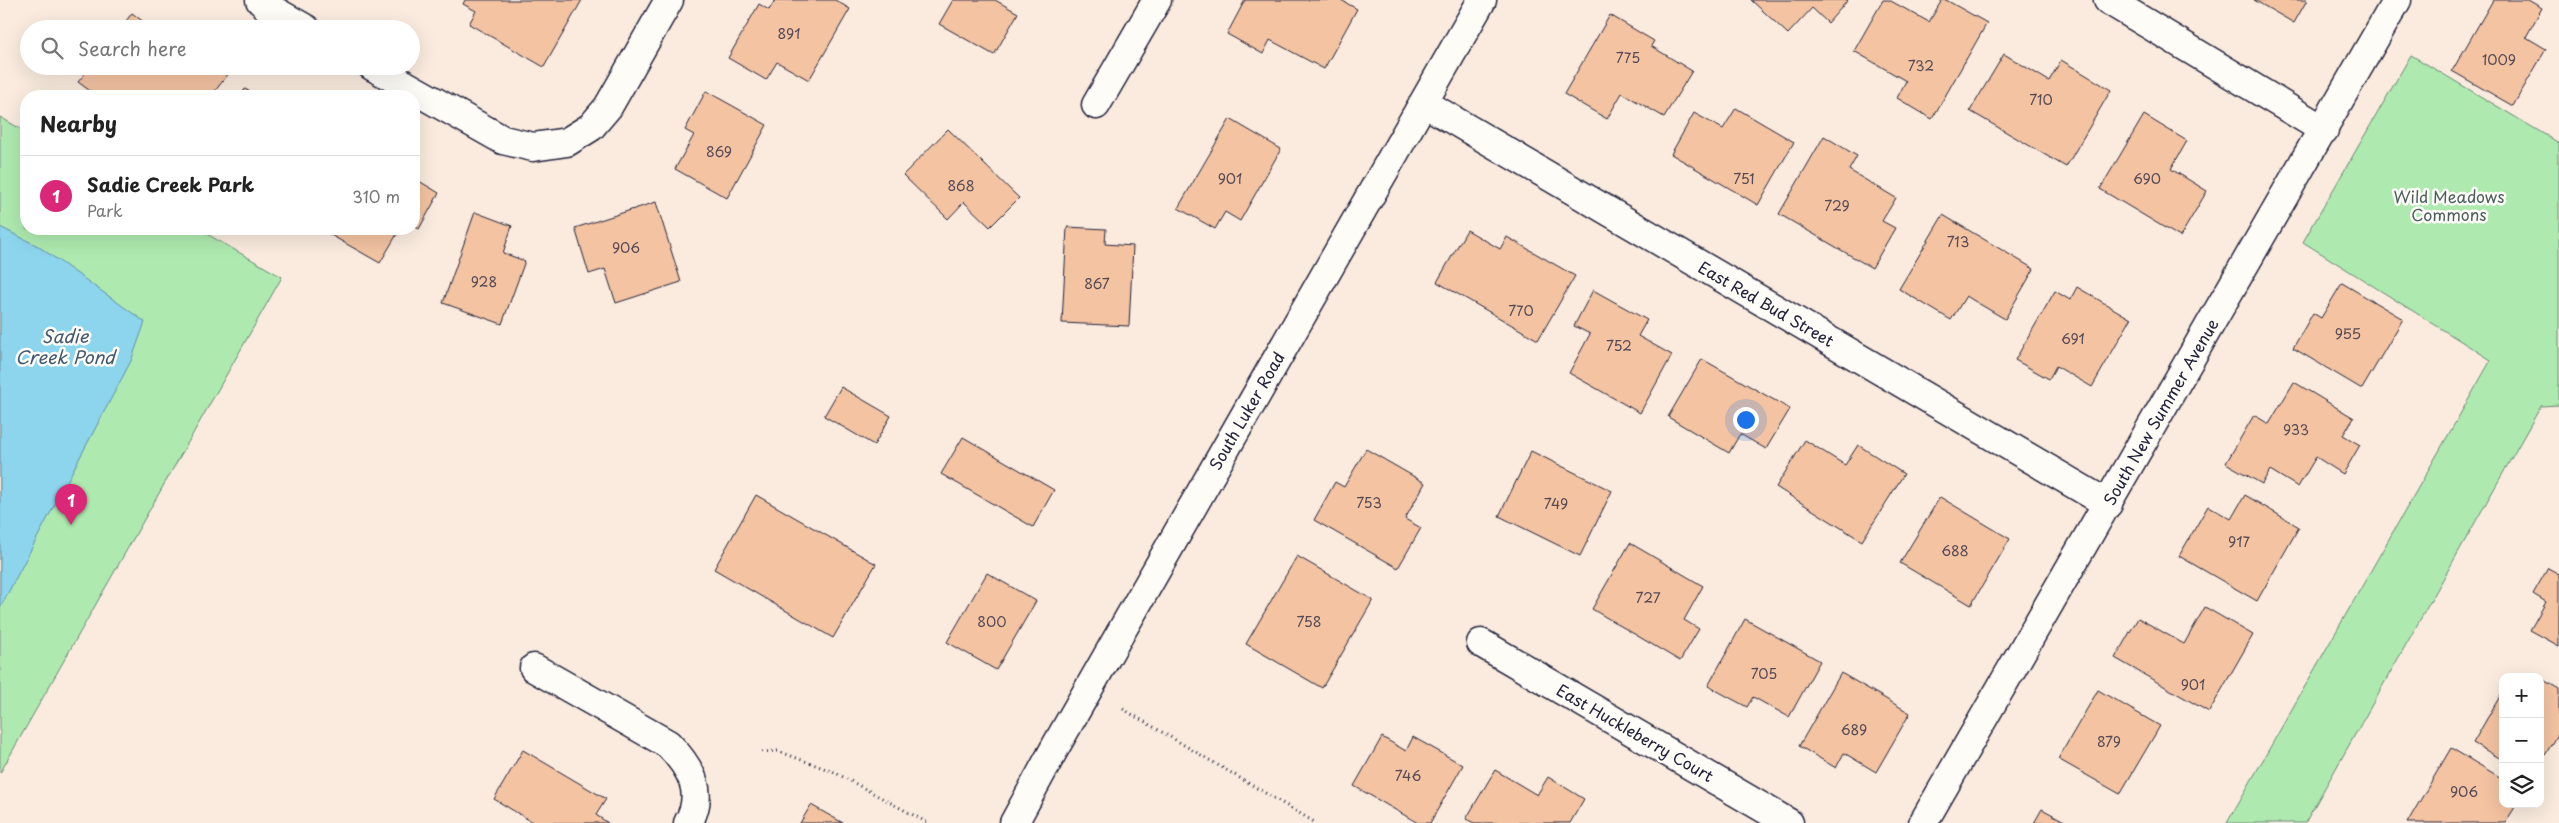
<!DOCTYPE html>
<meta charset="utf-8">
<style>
body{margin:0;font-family:"Playpen Sans",sans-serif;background:#f6f6f6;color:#222}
.controls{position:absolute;right:15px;bottom:15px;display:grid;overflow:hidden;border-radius:10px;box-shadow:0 5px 20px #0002}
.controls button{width:45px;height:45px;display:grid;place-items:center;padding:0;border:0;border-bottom:1px solid #e0e0e0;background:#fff;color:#222;font:25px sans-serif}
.you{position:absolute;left:1745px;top:419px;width:18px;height:18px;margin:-12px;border:4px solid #fff;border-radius:50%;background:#1a73e8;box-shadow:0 0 0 8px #1a73e833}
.badge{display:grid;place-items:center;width:32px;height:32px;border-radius:50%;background:#db2777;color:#fff;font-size:16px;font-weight:700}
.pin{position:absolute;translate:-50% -41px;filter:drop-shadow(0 1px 2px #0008)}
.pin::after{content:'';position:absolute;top:26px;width:18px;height:15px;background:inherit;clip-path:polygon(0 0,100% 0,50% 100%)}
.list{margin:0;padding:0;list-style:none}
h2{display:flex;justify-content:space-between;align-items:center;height:65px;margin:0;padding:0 20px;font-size:21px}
h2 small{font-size:16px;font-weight:400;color:#767676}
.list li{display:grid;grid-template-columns:32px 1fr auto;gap:15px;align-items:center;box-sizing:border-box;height:80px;padding:0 20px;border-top:1px solid #e0e0e0}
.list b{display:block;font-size:19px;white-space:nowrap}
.list p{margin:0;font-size:16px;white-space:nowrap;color:#767676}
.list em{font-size:16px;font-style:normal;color:#767676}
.icon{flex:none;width:28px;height:28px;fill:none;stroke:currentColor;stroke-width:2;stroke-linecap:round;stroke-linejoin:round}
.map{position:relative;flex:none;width:2559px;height:823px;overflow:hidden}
.search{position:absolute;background:#fff;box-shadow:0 5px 20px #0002;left:20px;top:20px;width:400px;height:55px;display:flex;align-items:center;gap:12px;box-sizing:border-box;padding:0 18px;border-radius:28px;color:#767676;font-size:19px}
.panel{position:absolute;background:#fff;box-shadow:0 5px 20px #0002;left:20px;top:90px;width:400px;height:145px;border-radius:20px}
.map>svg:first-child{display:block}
.green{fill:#aeeaaf;stroke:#688675}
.water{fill:#8cd5ed;stroke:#628da6}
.building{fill:#f3c3a2;stroke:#22223b}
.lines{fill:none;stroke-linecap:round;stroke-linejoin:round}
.minor-casing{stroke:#22223b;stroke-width:31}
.tertiary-casing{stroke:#22223b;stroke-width:31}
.path{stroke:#22223b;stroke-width:3;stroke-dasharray:1 4;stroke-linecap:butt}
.minor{stroke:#fdfcf7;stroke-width:28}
.tertiary{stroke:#fdfcf7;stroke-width:28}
.labels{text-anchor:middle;stroke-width:5;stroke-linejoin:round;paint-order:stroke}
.number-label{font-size:14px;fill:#564a55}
.park-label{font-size:16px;fill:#4c5e5e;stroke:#fdfcf7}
.street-label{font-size:16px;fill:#22223b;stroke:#fdfcf7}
.water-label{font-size:18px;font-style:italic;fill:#425870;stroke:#fdfcf7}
</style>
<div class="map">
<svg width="2559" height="823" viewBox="0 0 2559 823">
<rect width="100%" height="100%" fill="#faebde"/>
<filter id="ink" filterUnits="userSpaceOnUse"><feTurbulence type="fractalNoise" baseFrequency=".02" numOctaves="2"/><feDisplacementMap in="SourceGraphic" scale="10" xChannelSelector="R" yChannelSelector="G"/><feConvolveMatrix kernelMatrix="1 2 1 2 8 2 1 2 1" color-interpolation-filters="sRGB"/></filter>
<g filter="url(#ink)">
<g class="green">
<path d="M2411,55L2559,143V405L2541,406L2305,823H2227L2491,360L2303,242Z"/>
<path d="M0,117L26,132V229H198L282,277L0,773Z"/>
</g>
<path class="water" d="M0,227L38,246L145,322L131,361L0,608Z"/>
<g class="building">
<path d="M465,0H582L544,67L469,24L476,11L463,4Z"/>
<path d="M775,0H835L850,9L809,80L777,62L766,80L728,58L759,4L769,10Z"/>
<path d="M953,0H995L1018,13L994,55L939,24Z"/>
<path d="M1245,0H1341L1357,9L1324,69L1270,40L1263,54L1227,34Z"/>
<path d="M1751,0H1848L1828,23L1812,8L1788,34Z"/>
<path d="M1883,0H1889L1929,22L1942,0H1946L1987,23L1932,119L1897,98L1906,81L1854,51Z"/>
<path d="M2254,0H2307L2294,23Z"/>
<path d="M2493,0H2528L2542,8L2526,37L2546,49L2513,106L2452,71Z"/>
<path d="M132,13L153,29H120Z"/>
<path d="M1610,15L1654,41L1651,46L1692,71L1664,117L1622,93L1607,119L1564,94Z"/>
<path d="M2004,54L2049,81L2061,60L2111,90L2066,167L1970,111Z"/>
<path d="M91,66H223L230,72L211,96H97L78,82Z"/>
<path d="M245,89L258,96H241Z"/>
<path d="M706,91L767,125L727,198L675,169L694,135L685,130Z"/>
<path d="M1736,108L1794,142L1758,205L1671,154L1694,113L1723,129Z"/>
<path d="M2144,115L2187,141L2171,169L2207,191L2180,237L2100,189Z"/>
<path d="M1230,119L1281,149L1240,221L1225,212L1215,229L1178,208Z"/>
<path d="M948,129L1019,198L990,227L964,202L948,219L903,175Z"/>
<path d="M1824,136L1857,156L1849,170L1896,198L1882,221L1895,228L1872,268L1779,214Z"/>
<path d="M414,178L439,193L419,229L414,226Z"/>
<path d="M656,202L681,282L616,303L605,269L589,274L575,228Z"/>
<path d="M475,212L512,226L503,253L525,261L502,324L443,303Z"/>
<path d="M1943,215L2034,269L2005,319L1966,296L1951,320L1899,289Z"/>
<path d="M1067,227L1106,229L1105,244L1133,246L1129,326L1062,323Z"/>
<path d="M320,229H400L380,263Z"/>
<path d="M1467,230L1500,249L1507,237L1575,276L1538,340L1437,282Z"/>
<path d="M2342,283L2403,319L2362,389L2293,348L2313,313L2321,318Z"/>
<path d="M2077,287L2131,319L2092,387L2056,366L2049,379L2015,360L2055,291L2070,300Z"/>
<path d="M1593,290L1647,320L1638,336L1672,355L1640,413L1569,373L1590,334L1574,326Z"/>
<path d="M1702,359L1790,409L1766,449L1740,434L1729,453L1668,417Z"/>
<path d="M2294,382L2354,418L2343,435L2360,445L2343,474L2316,457L2298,487L2270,470L2262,484L2226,463L2254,415L2269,424Z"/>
<path d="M841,387L891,416L874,445L824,416Z"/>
<path d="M963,437L1054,490L1033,527L941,474Z"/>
<path d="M1805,440L1845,465L1858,445L1904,474L1862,541L1776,487Z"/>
<path d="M1366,449L1425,483L1405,519L1421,528L1398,568L1314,520L1335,482L1344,487Z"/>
<path d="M1531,451L1612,491L1580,556L1499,516Z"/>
<path d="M756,495L876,564L833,638L714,569Z"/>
<path d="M2245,495L2299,527L2257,601L2179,556L2208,506L2231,519Z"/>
<path d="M1940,497L2010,539L1971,605L1900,563Z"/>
<path d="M1630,543L1703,586L1684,620L1699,629L1680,661L1592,609Z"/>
<path d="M1297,556L1373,600L1322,688L1246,644Z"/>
<path d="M2548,568L2559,574V646L2530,630L2546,602L2533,594Z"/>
<path d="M987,573L1036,601L996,670L947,642Z"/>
<path d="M2205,607L2253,635L2209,712L2115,658L2138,618L2184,644Z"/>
<path d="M1745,619L1820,661L1789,717L1753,697L1747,707L1708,686Z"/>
<path d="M1841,673L1910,713L1876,772L1844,753L1836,768L1799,746Z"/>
<path d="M2540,678L2559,689V731L2540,764Z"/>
<path d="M2098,690L2160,726L2120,794L2058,759Z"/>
<path d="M2503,691V760L2473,743Z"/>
<path d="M1382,737L1406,751L1413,737L1463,765L1430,823H1418L1354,786Z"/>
<path d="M2451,748L2503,779V804H2517L2505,823H2407Z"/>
<path d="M523,750L606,799L596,815L608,823H534L494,799Z"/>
<path d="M1495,770L1537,795L1548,777L1584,799L1570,823H1474L1466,819Z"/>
<path d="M811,805L843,823H800Z"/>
<path d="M2042,809L2068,823H2034Z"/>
</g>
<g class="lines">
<g class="minor-casing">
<g id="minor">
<path d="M260,0L266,6L306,29"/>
<path d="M2108,0L2324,130"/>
<path d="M372,66L503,140L533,147L567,142L591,127L608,107L669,0"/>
<path d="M1424,103L2108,504"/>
<path d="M1096,105L1157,0"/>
<path d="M1481,643L1789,823"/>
<path d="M534,668L668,744C690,767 706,792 688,823"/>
<path d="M1923,823L2397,0"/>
</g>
</g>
<g class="tertiary-casing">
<path id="tertiary" d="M1014,823L1057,744L1482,0"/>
</g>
<g class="path">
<path d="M1123,709L1316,823"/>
<path d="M762,752L778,751L834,772L928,823"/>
</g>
<use href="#minor" class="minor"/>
<use href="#tertiary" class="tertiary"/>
</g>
</g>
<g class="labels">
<g class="number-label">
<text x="789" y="39">891</text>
<text x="1628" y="63">775</text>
<text x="2499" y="65">1009</text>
<text x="1921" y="71">732</text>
<text x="2041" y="105">710</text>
<text x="719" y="157">869</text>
<text x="1230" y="184">901</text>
<text x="1744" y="184">751</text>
<text x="2147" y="184">690</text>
<text x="961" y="191">868</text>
<text x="1837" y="211">729</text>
<text x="1958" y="247">713</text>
<text x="626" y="253">906</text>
<text x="484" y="287">928</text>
<text x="1097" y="289">867</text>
<text x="1521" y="316">770</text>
<text x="2348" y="339">955</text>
<text x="2073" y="344">691</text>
<text x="1619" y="351">752</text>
<text x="2296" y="435">933</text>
<text x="1369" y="508">753</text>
<text x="1556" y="509">749</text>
<text x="2239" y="547">917</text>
<text x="1955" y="556">688</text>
<text x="1648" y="603">727</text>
<text x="992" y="627">800</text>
<text x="1309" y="627">758</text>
<text x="1764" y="679">705</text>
<text x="2193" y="690">901</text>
<text x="1854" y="735">689</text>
<text x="2109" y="747">879</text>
<text x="1408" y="781">746</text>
<text x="2464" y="797">906</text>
</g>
<g class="park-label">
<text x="2449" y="203">Wild Meadows<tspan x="2449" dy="18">Commons</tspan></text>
</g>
<g class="street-label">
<text transform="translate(1766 304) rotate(30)" y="6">East Red Bud Street</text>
<text transform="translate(1247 411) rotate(-60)" y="6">South Luker Road</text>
<text transform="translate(2161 412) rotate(-60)" y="6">South New Summer Avenue</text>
<text transform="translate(1635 733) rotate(30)" y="6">East Huckleberry Court</text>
</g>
<g class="water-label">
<text x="65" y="343">Sadie<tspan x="65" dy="21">Creek Pond</tspan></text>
</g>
</g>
</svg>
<div class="controls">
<button>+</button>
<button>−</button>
<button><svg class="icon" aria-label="layers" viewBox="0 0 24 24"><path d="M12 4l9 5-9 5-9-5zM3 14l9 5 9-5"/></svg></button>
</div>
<div class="you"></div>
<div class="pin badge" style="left:71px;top:525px">1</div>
<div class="search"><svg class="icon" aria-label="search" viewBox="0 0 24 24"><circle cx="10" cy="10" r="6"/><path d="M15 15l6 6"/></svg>Search here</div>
<section class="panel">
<h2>Nearby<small></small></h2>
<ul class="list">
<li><span class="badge">1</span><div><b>Sadie Creek Park</b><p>Park</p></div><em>310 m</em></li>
</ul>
</section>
</div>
